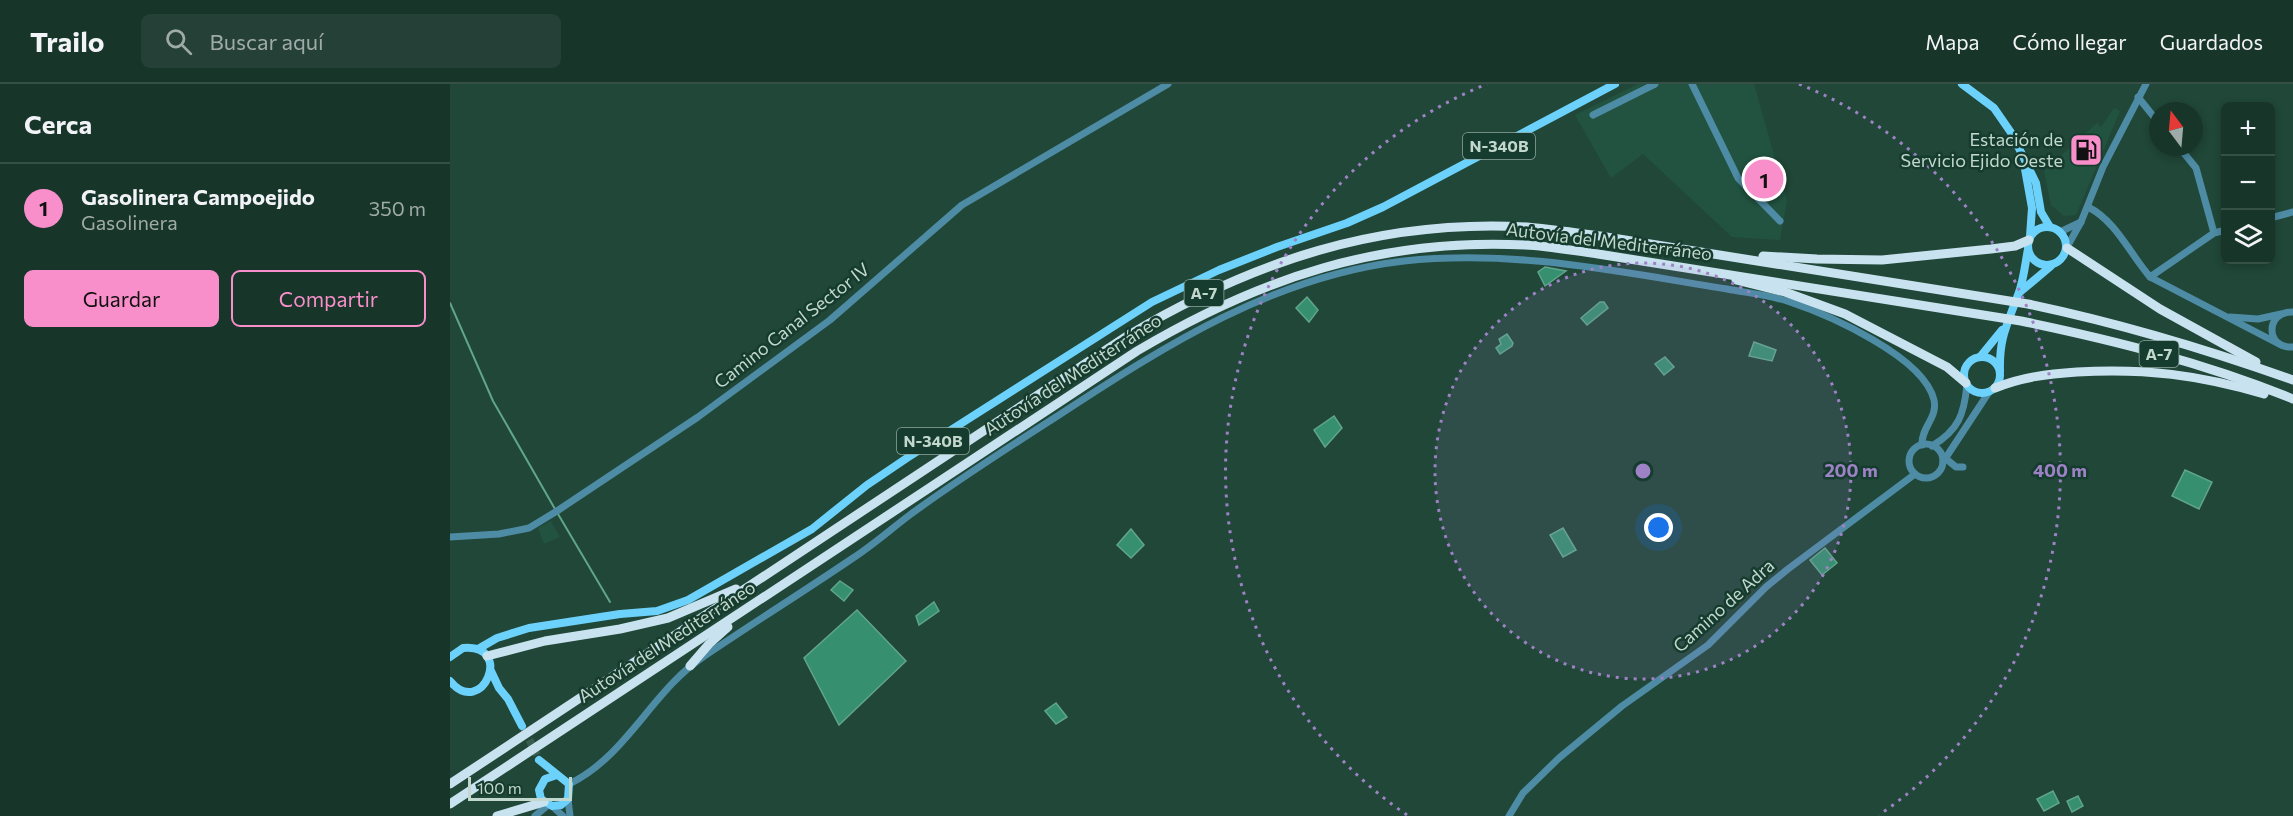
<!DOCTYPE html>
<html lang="es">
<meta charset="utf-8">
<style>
body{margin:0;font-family:Commissioner,sans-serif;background:#254036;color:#f1f3f6}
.controls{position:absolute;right:18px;top:18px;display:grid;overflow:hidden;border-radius:9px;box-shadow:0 3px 9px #0003}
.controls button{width:54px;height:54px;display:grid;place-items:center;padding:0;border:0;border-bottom:2px solid #365047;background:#18352a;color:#f1f3f6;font:30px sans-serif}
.compass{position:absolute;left:1699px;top:18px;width:54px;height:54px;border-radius:50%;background:#18352a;box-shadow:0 3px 9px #0003;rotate:344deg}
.scale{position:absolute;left:18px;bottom:15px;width:104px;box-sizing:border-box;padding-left:6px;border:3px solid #c2d7ce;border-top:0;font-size:16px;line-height:21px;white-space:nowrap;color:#c2d7ce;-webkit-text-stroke:4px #153c2e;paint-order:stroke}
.you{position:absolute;left:1209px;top:444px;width:21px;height:21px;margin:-15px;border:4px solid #fff;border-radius:50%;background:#1a73e8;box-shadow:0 0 0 9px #1a73e833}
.badge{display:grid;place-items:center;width:39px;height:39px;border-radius:50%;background:#f98fca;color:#111;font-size:20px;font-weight:700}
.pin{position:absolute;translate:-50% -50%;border:3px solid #fff;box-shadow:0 2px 6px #0006}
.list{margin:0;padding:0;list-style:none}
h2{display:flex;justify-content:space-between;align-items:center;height:78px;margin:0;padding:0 24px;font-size:26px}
h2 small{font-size:20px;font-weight:400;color:#9faba8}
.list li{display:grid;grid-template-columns:39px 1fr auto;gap:18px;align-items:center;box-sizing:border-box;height:90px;padding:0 24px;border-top:2px solid #365047}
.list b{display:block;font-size:22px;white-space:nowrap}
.list p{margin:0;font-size:20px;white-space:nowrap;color:#9faba8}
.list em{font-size:20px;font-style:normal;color:#9faba8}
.actions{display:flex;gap:12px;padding:18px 24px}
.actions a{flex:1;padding:14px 0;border:2px solid #f98fca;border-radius:9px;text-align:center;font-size:21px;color:#f98fca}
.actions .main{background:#f98fca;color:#111}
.icon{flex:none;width:33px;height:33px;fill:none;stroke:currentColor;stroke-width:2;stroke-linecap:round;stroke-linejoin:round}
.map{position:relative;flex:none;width:1843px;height:732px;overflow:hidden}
header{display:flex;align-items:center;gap:36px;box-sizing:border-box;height:84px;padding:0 30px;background:#18352a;border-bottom:2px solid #365047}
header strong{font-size:28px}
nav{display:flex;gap:33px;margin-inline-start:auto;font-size:21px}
.search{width:420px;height:54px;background:#254036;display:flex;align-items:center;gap:15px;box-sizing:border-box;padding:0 21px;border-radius:9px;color:#9faba8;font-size:22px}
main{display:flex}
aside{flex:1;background:#18352a}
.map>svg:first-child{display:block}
.built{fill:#225341}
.water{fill:#368f6f;stroke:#60a58c;stroke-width:1.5}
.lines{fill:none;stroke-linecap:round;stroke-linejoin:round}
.stream{stroke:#60a58c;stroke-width:2}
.major-tunnel{stroke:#385d4e;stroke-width:8;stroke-dasharray:8 4;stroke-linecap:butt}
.minor{stroke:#4e8ba4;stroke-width:7}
.major{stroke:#6cd2fb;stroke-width:8}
.highway{stroke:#c8e3ef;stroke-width:9}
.ring{fill:none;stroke:#9e82c6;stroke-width:3;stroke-dasharray:3 6}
.labels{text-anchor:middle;stroke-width:5;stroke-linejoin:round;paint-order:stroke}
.shield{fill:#153c2e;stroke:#8ea89e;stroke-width:1.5}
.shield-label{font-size:16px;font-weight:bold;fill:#c2d7ce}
.poi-label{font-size:18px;fill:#c2d7ce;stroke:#153c2e;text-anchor:end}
.street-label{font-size:18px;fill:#c2d7ce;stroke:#153c2e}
.centre{fill:#9e82c6;stroke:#153c2e;stroke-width:3}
.ring-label{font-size:18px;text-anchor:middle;font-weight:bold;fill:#9e82c6;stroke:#153c2e;stroke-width:5;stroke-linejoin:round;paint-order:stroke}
</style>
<header>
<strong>Trailo</strong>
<div class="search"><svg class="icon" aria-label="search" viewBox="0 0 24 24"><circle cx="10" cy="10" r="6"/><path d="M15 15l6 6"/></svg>Buscar aquí</div>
<nav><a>Mapa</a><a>Cómo llegar</a><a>Guardados</a></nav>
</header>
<main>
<aside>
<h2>Cerca<small></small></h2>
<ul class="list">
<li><span class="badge">1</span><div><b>Gasolinera Campoejido</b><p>Gasolinera</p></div><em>350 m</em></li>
</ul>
<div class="actions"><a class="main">Guardar</a><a>Compartir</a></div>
</aside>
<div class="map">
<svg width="1843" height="732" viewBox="0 0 1843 732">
<rect width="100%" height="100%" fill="#204738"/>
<g class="built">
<path d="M1188,0H1304L1337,117L1330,156L1282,153L1193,70L1161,94L1125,31Z"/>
<path d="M1664,24L1670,27L1626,131L1614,132L1601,121L1594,87L1647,39L1651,43Z"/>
<path d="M101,437L110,453L94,460L88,444Z"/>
</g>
<g class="water">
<path d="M1095,183L1116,187L1095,202L1088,188Z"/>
<path d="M857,213L868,226L859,238L846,224Z"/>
<path d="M1150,218H1154L1158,224L1137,241L1131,234Z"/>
<path d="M1057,250L1063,259L1062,262L1050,270L1046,264L1051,260L1049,255Z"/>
<path d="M1304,258L1326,266L1322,277L1299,272Z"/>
<path d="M1215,273L1224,283L1214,291L1205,280Z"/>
<path d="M884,332L892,344L875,363L864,346Z"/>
<path d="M1735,386L1762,398L1749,425L1722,412Z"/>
<path d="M1113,444L1126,466L1113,473L1100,451Z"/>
<path d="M681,445L694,461L681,474L667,461Z"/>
<path d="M1375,464L1387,479L1372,491L1360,476Z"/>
<path d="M390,497L403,506L394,517L381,506Z"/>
<path d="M484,518L489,527L469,541L466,532Z"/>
<path d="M407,526L456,577L389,641L354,574Z"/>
<path d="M606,619L617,633L606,640L595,627Z"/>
<path d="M1603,707L1609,719L1594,727L1587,715Z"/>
<path d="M1628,712L1633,722L1622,728L1617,717Z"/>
</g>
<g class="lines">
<g class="stream">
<path d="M0,219L43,317L105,425"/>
<path d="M108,430L160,518"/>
</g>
<path class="major-tunnel" d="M74,645L87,671"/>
<g class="minor">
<path d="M1242,0L1288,94L1330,137"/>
<path d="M1688,13L1708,38"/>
<path d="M1143,31L1205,0"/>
<path d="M1729,63L1746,84L1764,149"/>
<path d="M1638,123C1666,137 1680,170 1700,193L1829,260"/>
<path d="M1820,134L1843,128"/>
<path d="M1610,148L1631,138"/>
<path d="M1617,163L1631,138L1653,83L1696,0"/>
<path d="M1700,193L1764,149L1776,146"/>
<path d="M1843,228C1815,227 1815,265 1843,263"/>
<path d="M1780,233L1808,235L1831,230"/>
<circle cx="1476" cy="377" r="17"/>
<path d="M1482,362C1509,346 1514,330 1517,301"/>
<path d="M1495,374L1506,383H1513"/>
<path d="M1493,378L1539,308"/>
<path d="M0,453L49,450L79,444L107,427L248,333L380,236L512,121L718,0"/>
<path d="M119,700C176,673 202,607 253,573C303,539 353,508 403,474C423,461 441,445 461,430C509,395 559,363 609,331C716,261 824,192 954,177C1063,165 1170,188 1277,205C1298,209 1320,211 1340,218C1379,231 1474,273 1484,316C1488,334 1471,343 1472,361"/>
<path d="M118,715L120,732"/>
<path d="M102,722L113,732"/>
<path d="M85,732L98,721"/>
<path d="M1059,732L1073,709L1109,674L1172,622L1258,561L1316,503L1338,485L1465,390"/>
</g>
<g class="major">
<path d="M1512,0L1544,24L1562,50L1586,99L1591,128L1600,143"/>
<path d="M1575,85L1582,124L1580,152"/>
<circle cx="1597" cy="162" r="19"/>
<path d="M1570,208L1601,182"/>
<circle cx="1532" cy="291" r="18"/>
<path d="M1530,273L1552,246"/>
<path d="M1550,287C1549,254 1557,241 1568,211C1574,196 1575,180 1578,165"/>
<path d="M28,565L47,554L79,544L170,530L207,527L238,516L362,445L417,401L457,374L702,218L769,186L827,163L897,139L933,123L1165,0"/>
<path d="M0,573L13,564C65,559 32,636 0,597"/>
<path d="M41,587L49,604L58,615L72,642"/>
<path d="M89,676L119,700L118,715L111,721L102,722L91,715L89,706L95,695L107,691"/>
</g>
<g class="highway">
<path d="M1617,164L1710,225L1806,278"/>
<path d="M1313,172L1367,175L1432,176L1541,165L1565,162L1579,156"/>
<path d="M1286,196L1335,208L1395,230L1497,283L1516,299"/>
<path d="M1545,304C1572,293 1598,290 1627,288C1695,284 1749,291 1814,310"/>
<path d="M37,572L95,557L170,545L218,534L286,505"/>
<path d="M240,582L259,560L278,543"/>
<path d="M0,700L677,252C803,177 929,135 1077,143C1101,145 1126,149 1150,152L1578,220C1669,239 1756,265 1843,296"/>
<path d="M0,720L687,267C810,194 930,154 1075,161C1099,162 1124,167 1148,170L1571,237C1663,256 1755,279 1843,315"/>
<path d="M47,732L94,718"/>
</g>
</g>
<circle cx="1193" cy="387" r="208" fill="#9e82c6" fill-opacity=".12"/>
<g class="ring">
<circle cx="1193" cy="387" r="208"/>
<path d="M957 731A417 417 0 0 1 1037 0M1349 0A417 417 0 0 1 1429 731"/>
</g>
<defs>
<g id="fuel-square" transform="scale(1.725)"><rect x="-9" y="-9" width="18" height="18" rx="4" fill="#f98fca" stroke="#153c2e"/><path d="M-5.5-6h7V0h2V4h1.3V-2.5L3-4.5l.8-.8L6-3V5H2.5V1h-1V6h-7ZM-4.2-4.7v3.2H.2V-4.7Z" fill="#111"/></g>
</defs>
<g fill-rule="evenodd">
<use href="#fuel-square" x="1636" y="66"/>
</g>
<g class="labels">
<g class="shield">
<rect x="1013" y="49" width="72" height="26" rx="4.5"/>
<rect x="734.5" y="196" width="39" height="26" rx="4.5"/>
<rect x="1689.5" y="257" width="39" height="26" rx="4.5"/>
<rect x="447" y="344" width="72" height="26" rx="4.5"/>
</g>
<g class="shield-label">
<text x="1049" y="68">N-340B</text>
<text x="754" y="215">A-7</text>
<text x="1709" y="276">A-7</text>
<text x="483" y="363">N-340B</text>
</g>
<g class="poi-label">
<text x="1613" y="62">Estación de<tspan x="1613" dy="21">Servicio Ejido Oeste</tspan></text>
</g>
<g class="street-label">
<text transform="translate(1159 158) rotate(7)" y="6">Autovía del Mediterráneo</text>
<text transform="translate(342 242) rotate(-38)" y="6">Camino Canal Sector IV</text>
<text transform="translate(623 291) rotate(-33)" y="6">Autovía del Mediterráneo</text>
<text transform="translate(1274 522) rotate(-42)" y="6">Camino de Adra</text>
<text transform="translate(217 558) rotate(-33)" y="6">Autovía del Mediterráneo</text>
</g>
</g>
<circle cx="1193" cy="387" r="9" class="centre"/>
<g class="ring-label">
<text x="1401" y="393">200 m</text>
<text x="1610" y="393">400 m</text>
</g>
</svg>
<div class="controls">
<button>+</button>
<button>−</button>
<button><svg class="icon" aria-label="layers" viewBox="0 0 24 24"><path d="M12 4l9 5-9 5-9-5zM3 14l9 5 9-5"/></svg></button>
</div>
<svg class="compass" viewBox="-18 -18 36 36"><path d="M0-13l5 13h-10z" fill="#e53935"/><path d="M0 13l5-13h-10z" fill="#9faba8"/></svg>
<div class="scale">100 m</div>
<div class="you"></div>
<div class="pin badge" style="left:1314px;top:95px">1</div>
</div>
</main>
